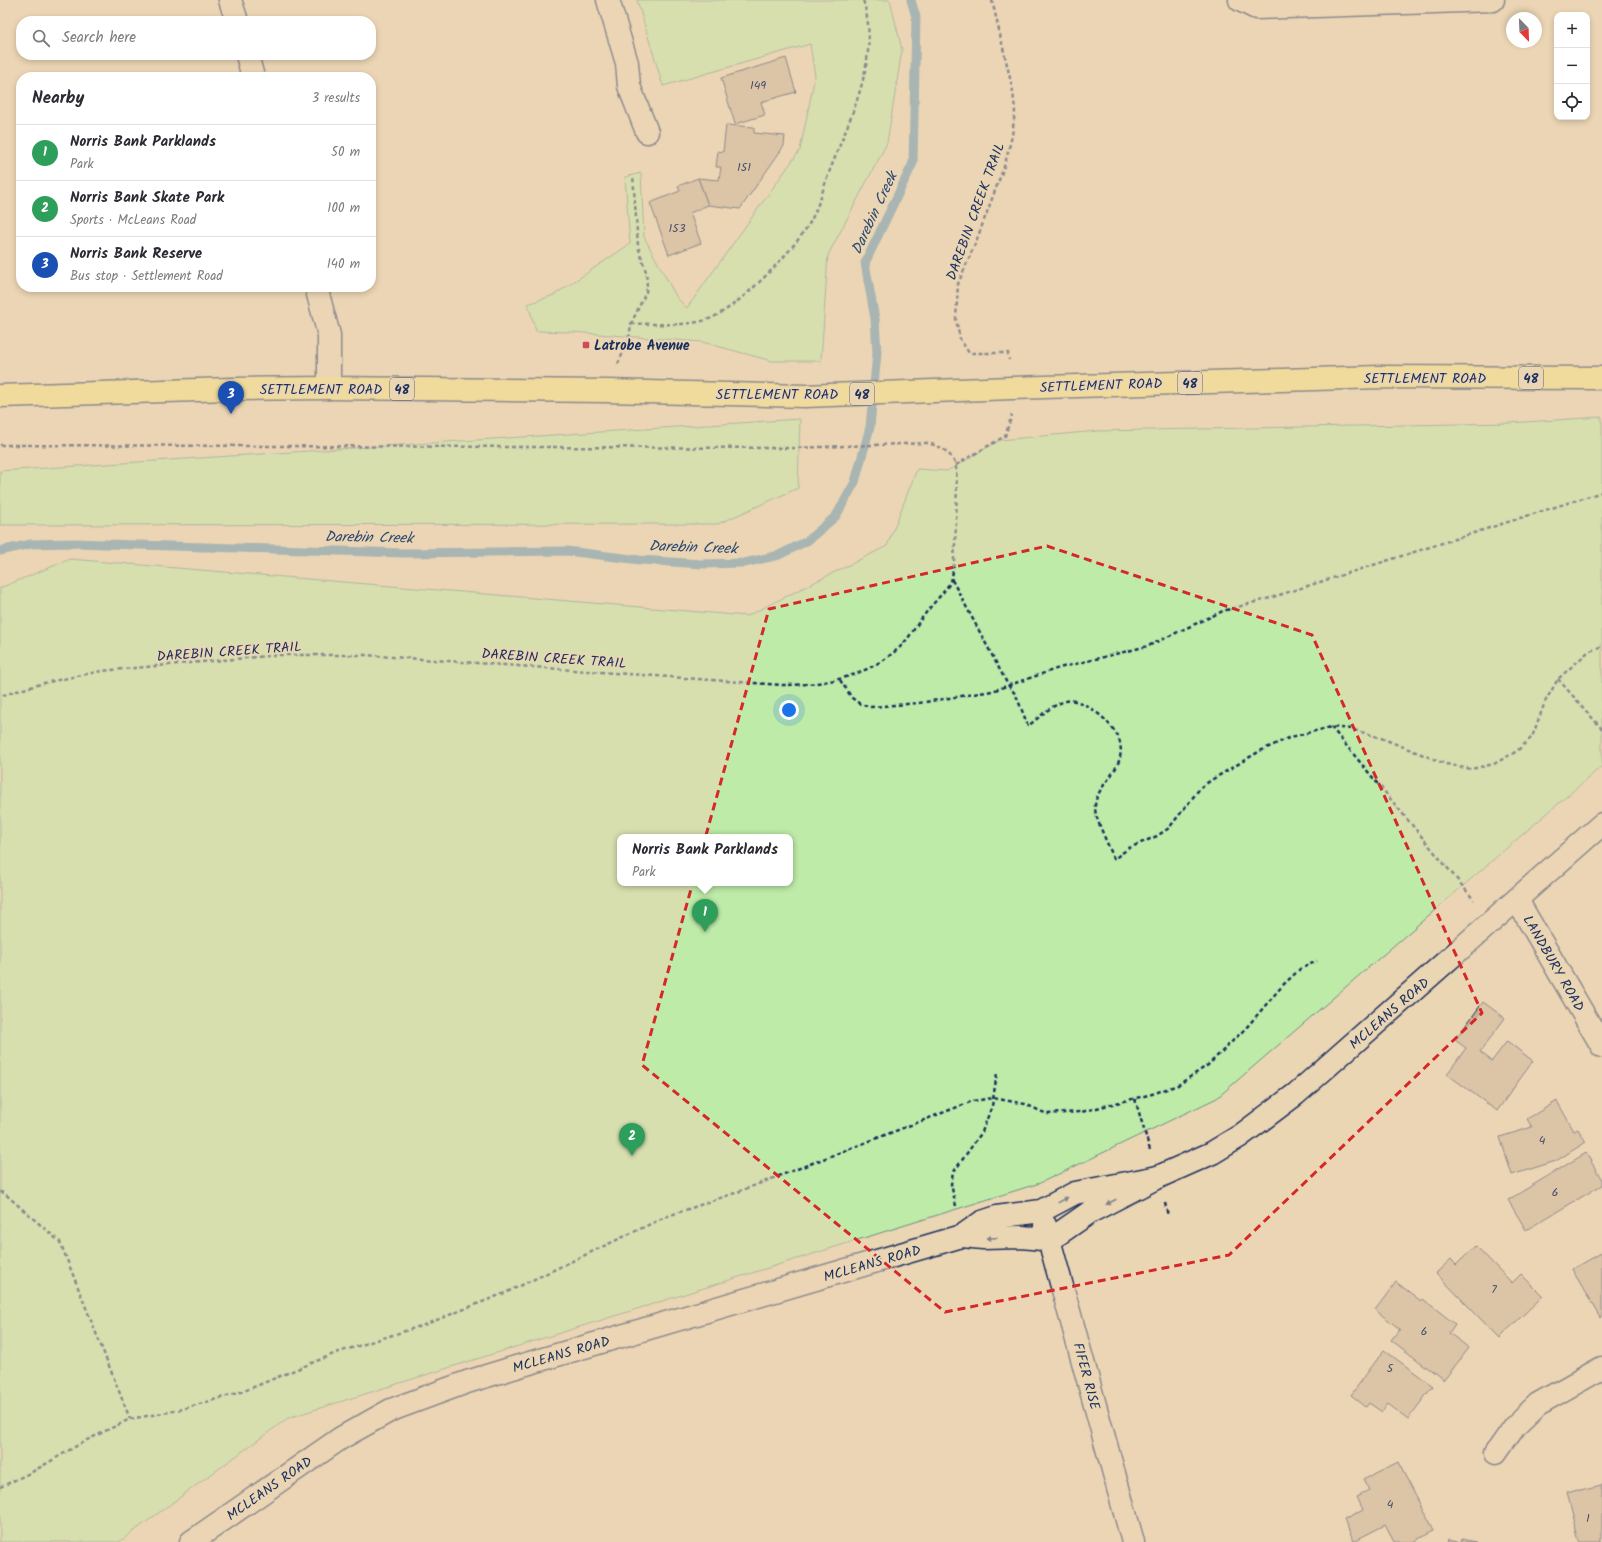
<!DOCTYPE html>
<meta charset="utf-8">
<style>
body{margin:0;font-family:Kalam,sans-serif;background:#f2f2f3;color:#2b2b33}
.controls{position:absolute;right:12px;top:12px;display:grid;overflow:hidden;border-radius:8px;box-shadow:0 2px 6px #0003}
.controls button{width:36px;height:36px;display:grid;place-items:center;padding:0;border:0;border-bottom:1px solid #e1e1e2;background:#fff;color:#2b2b33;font:20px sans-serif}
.compass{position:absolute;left:1506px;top:12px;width:36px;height:36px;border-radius:50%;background:#fff;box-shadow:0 2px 6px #0003;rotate:157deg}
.you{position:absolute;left:789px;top:710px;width:14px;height:14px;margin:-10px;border:3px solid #fff;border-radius:50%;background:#1a73e8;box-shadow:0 0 0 6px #1a73e833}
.badge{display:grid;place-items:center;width:26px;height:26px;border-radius:50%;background:#db2777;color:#fff;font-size:13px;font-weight:700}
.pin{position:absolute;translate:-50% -33px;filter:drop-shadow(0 1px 2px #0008)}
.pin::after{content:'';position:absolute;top:21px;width:14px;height:12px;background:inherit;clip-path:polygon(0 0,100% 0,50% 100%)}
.popup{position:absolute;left:617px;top:834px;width:176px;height:52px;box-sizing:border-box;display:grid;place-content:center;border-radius:8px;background:#fff;filter:drop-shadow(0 1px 3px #0005);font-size:13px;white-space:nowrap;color:#7c7c81}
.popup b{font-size:15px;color:#2b2b33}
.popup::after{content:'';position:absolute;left:50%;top:100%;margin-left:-8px;border:8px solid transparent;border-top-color:#fff}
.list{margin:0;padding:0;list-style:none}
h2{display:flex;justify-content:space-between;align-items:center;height:52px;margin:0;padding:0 16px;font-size:17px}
h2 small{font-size:13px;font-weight:400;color:#7c7c81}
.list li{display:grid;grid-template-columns:26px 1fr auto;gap:12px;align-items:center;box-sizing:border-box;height:56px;padding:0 16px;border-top:1px solid #e1e1e2}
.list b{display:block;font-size:15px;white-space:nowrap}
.list p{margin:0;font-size:13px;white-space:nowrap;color:#7c7c81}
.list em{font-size:13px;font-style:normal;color:#7c7c81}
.icon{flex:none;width:22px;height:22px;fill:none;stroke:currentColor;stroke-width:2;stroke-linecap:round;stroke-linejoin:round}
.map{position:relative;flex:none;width:1602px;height:1542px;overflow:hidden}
.search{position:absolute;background:#fff;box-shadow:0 2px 6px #0003;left:16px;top:16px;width:360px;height:44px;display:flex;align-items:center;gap:10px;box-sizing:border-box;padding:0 14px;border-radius:16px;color:#7c7c81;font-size:15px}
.panel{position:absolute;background:#fff;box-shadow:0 2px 6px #0003;left:16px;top:72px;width:360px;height:220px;border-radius:16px}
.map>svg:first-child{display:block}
.green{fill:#beeba8;stroke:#6c8d83;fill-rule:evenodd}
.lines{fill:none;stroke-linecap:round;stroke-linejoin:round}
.stream{stroke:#5a8faf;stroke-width:9}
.building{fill:#caaf94;stroke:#1b2f5e}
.minor-casing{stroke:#1b2f5e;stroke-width:25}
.major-casing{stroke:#1b2f5e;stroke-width:25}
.path{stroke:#1b2f5e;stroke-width:2.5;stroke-dasharray:4 3;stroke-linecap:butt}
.minor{stroke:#ebd6b4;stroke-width:22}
.major{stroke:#f6e281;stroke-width:22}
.oneway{fill:#838289}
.marked{fill:none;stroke:#d62828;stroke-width:3;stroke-dasharray:8 5;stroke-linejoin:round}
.poi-dot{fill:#d1495b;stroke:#ebd6b4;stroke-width:1.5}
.labels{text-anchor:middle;stroke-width:3.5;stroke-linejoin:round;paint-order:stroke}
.number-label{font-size:12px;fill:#474f6c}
.shield{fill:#ebd6b4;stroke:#596178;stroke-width:1}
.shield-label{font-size:13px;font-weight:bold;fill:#1b2f5e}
.street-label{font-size:14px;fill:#1b2f5e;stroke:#ebd6b4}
.poi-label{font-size:14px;font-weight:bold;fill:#1b2f5e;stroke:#ebd6b4;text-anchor:start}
.water-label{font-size:15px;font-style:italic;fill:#2b4772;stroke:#ebd6b4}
</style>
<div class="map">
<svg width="1602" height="1542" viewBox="0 0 1602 1542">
<rect width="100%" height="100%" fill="#ebd6b4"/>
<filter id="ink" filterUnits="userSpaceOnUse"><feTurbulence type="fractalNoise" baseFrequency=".025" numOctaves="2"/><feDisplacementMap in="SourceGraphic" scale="8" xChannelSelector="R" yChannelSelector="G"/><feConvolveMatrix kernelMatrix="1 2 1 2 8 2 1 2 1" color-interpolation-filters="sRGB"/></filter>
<g filter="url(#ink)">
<g class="green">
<path d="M637,0H890L902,50L887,143L828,255L821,361H772L702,342L572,332L536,331L528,304L554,295L630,244L625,177L641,173L644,237L677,298L687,308L800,150L815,76L810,44L663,86Z"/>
<path d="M1602,417V766L1217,1098L1040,1183L288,1418L119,1542H0V588L70,559L747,616L887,546L917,469L947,471L1000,440L1097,431L1509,423ZM620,837H790V883H620Z"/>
<path d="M800,419L798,488L718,524L0,525V471Z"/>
</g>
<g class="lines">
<path class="stream" d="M0,551L31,544L73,543L404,553L567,551L640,560L702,564L744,563L779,555L807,541L836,516L855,482L870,427L877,353L875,319L865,263L913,163L916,17L911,0"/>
</g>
<g class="building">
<path d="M786,58L796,92L761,102L765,115L735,124L721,78Z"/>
<path d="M726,125L754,127V133L785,136L784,146L740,209L708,205L698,178L719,180L721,167H716L718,151L723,152Z"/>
<path d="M698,178L708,205L690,213L701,243L669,255L650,203L680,191L678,186Z"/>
<path d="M1483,1002L1505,1018L1480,1052L1492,1061L1507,1041L1533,1061L1497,1111L1447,1074L1466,1048L1455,1040Z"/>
<path d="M1557,1101L1574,1131L1578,1129L1586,1142L1556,1161L1512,1175L1500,1137L1532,1127L1527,1119Z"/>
<path d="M1586,1153L1602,1180V1185L1526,1230L1508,1200Z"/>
<path d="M1476,1246L1512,1283L1521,1274L1543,1296L1499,1338L1436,1273L1451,1259L1456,1265Z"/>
<path d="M1602,1252V1316L1600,1318L1572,1269Z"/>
<path d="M1396,1282L1421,1301L1423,1299L1455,1324L1449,1333L1469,1348L1444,1380L1391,1340L1400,1329L1375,1310Z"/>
<path d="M1384,1350L1433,1386L1408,1419L1388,1404L1382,1412L1369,1403L1366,1407L1351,1395Z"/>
<path d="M1398,1462L1434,1531L1412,1542H1394L1385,1525L1354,1541L1344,1520L1363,1510L1357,1497L1369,1491L1363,1480Z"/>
<path d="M1602,1484V1542H1580L1567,1493Z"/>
<path d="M1448,1539L1461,1542L1462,1539L1478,1542H1447Z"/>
</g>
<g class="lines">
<g class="minor-casing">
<g id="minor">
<path d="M230,0L237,21"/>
<path d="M608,0L627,63L629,86L647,132"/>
<path d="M1240,0L1256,8L1493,0"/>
<path d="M247,55L253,77"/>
<path d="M316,287L329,335V388"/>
<path d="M1517,900L1602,1046"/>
<path d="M1045,1225L1133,1542"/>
<path d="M962,1236L983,1238L1022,1237L1042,1239L1054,1237L1090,1212L1158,1177L1212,1153L1240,1136L1296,1094L1602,824"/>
<path d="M1496,1453L1515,1426L1538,1404L1602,1368"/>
<path d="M191,1542L341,1438L391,1410L467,1382L516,1367L962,1236L982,1222L997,1217L1041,1211L1075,1193L1158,1177"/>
</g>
</g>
<g class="major-casing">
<path id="major" d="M0,396L231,389L329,388L607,391L805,396L1011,388L1380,377L1602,378"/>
</g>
<g class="path">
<path d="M992,0L1013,91L1015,111L1012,136L1005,164L977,239L958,284L956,319L960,339L969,353H1008L1009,360"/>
<path d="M631,324C655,323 683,327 706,320C736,311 793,251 809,224C819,207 824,184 832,165C852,113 881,57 863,0"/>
<path d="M618,364L629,339L631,324L646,292L647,282L646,272L638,246L633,175"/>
<path d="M0,445L793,448L927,443C940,446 949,451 955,463C959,471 955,574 951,581C944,593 933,603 925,614C916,625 909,639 899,648C866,677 826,685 783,685L365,655H279L101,671L44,683L0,696"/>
<path d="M956,465L1005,436L1012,415"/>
<path d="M952,580L1008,685L1016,695L1028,726C1040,717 1051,705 1066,701C1083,696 1117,726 1120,743C1126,772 1094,785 1095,808C1095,819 1110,848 1114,859L1129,848L1157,836L1169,828L1201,787L1213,779L1260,751L1291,737L1331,727L1351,729L1381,738L1446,764L1471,769L1494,764L1517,751L1532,737L1545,702L1558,679L1588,652L1602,646"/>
<path d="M1558,679L1602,729"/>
<path d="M840,680L852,698L860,704L871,707L919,703L992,691L1059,668L1148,646L1223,611L1270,598L1602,492"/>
<path d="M1331,727L1474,900"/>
<path d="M1135,1099L1150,1150"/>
<path d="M0,1192L4,1193L60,1242L130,1419"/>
<path d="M1165,1203L1168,1216"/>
<path d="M956,1206L951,1184L953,1173L982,1132L992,1106L997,1073"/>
<path d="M0,1487L32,1472L85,1441L130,1419L179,1410L244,1391L336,1353L424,1325L505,1293L665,1217L735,1193L973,1101L993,1098L1025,1104L1047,1114L1081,1112L1152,1094L1178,1085L1208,1065L1246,1028L1283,985L1300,969L1317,961"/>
</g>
<use href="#minor" class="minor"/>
<use href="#major" class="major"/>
</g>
<defs><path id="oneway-solid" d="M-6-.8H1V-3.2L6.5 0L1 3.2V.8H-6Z"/></defs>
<g class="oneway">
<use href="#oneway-solid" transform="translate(1063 1200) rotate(-29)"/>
<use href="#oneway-solid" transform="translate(1111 1202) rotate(153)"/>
<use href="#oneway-solid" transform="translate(992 1238) rotate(176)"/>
</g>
</g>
<path d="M0 0H1602V1542H0ZM1047,546L1312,635L1482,1013L1229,1255L945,1312L642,1065L769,609Z" fill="#ebd6b4" fill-opacity=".55" fill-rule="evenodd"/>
<path class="marked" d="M1047,546L1312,635L1482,1013L1229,1255L945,1312L642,1065L769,609Z"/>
<rect class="poi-dot" x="582" y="341" width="8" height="8" rx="2"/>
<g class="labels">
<g class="number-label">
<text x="758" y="89">149</text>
<text x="744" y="171">151</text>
<text x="677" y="232">153</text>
<text x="1542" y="1144">4</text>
<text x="1555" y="1196">6</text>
<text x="1494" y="1293">7</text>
<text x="1424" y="1335">6</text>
<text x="1390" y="1372">5</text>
<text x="1390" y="1508">4</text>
<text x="1588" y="1522">1</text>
</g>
<g class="shield">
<rect x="1519" y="367" width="24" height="22" rx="3"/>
<rect x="1178" y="372" width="24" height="22" rx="3"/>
<rect x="390" y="378" width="24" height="22" rx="3"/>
<rect x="850" y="383" width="24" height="22" rx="3"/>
</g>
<g class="shield-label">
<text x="1531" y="383">48</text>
<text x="1190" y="388">48</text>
<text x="402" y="394">48</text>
<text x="862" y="399">48</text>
</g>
<g class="street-label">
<text transform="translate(975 211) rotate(-70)" y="5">DAREBIN CREEK TRAIL</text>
<text x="1425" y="383">SETTLEMENT ROAD</text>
<text transform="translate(1101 385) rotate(-2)" y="5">SETTLEMENT ROAD</text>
<text x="321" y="394">SETTLEMENT ROAD</text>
<text x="777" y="399">SETTLEMENT ROAD</text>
<text transform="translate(229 651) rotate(-4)" y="5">DAREBIN CREEK TRAIL</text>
<text transform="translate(554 658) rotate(4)" y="5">DAREBIN CREEK TRAIL</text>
<text transform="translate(1554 963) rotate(60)" y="5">LANDBURY ROAD</text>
<text transform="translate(1389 1013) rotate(-41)" y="5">MCLEANS ROAD</text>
<text transform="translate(872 1263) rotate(-16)" y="5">MCLEANS ROAD</text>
<text transform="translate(561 1354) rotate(-16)" y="5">MCLEANS ROAD</text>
<text transform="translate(1087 1376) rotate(75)" y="5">FIFER RISE</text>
<text transform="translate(269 1488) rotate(-35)" y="5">MCLEANS ROAD</text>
</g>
<g class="poi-label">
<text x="594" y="350">Latrobe Avenue</text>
</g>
<g class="water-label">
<text transform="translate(874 213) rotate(-65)" y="5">Darebin Creek</text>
<text transform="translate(369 537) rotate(1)" y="5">Darebin Creek</text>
<text transform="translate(693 547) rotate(2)" y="5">Darebin Creek</text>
</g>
</g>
</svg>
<div class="controls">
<button>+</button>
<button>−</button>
<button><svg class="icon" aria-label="locate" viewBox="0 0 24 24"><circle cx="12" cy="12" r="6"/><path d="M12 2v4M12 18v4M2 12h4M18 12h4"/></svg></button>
</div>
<svg class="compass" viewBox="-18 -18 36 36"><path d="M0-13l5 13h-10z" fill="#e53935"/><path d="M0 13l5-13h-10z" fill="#7c7c81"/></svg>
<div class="you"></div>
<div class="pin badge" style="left:705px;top:932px;background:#2e9e5b">1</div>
<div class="popup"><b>Norris Bank Parklands</b>Park</div>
<div class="pin badge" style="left:632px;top:1156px;background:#2e9e5b">2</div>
<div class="pin badge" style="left:231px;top:414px;background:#1a4fb4">3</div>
<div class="search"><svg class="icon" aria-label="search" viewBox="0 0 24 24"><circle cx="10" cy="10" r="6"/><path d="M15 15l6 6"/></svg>Search here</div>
<section class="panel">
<h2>Nearby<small>3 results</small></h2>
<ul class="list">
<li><span class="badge" style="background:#2e9e5b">1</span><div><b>Norris Bank Parklands</b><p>Park</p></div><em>50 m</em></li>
<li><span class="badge" style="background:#2e9e5b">2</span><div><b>Norris Bank Skate Park</b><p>Sports · McLeans Road</p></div><em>100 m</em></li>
<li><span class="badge" style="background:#1a4fb4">3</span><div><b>Norris Bank Reserve</b><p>Bus stop · Settlement Road</p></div><em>140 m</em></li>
</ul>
</section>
</div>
